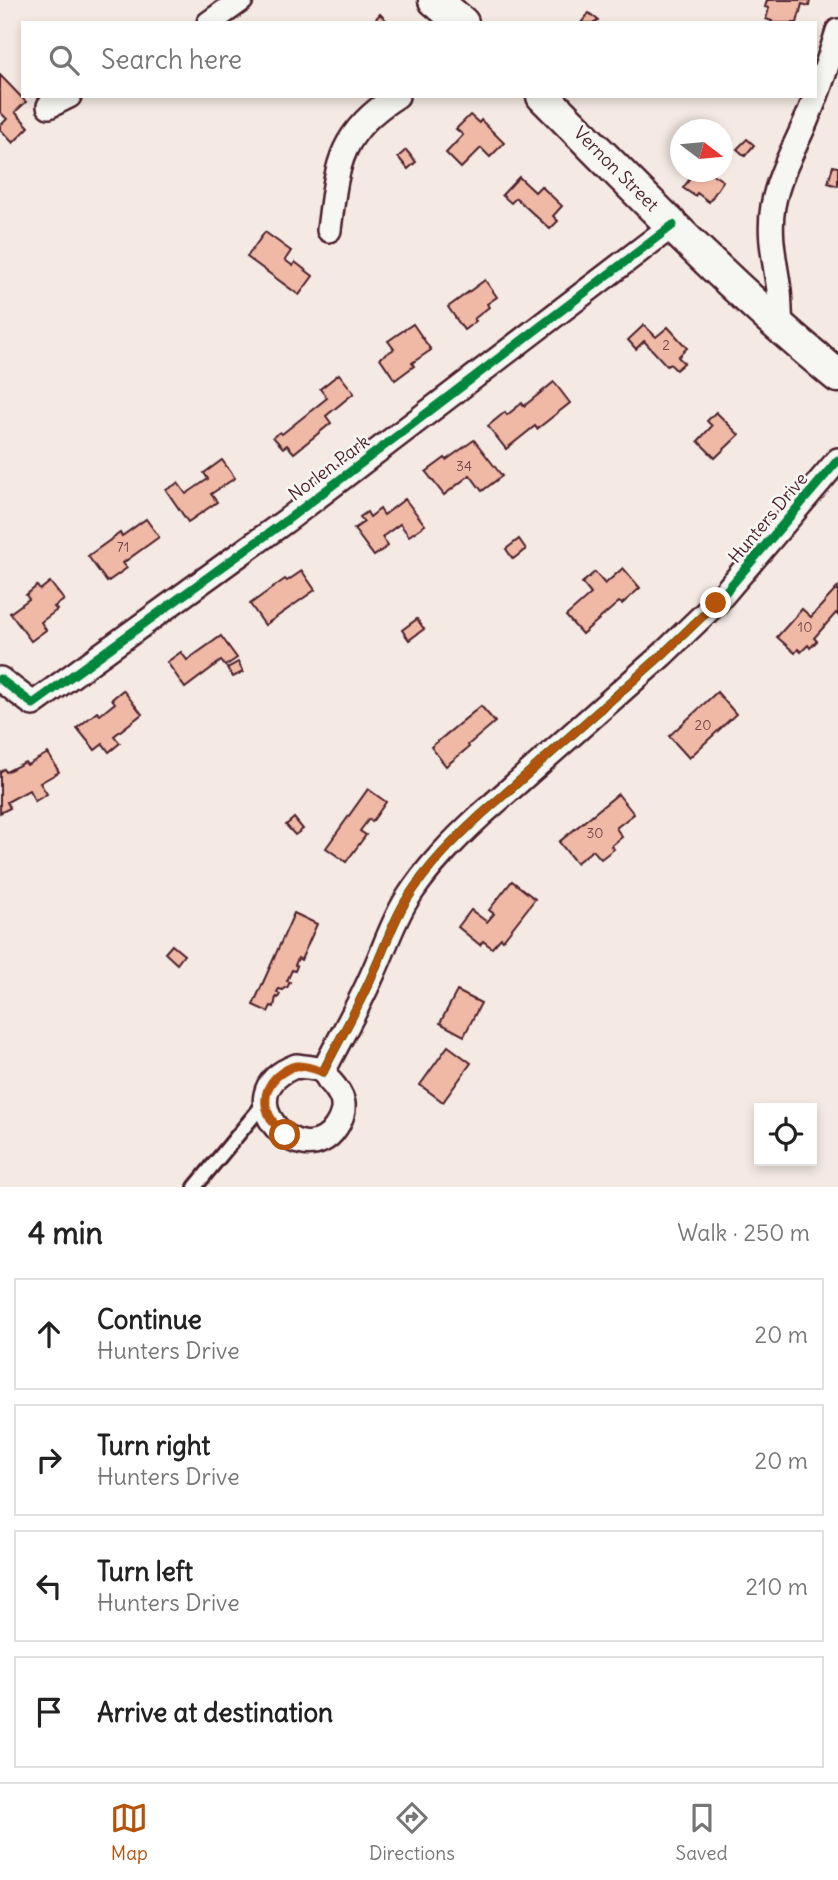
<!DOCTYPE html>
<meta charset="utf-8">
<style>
body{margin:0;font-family:Delius,sans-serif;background:#f6f6f6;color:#222}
.controls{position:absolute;right:21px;bottom:21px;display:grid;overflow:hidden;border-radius:0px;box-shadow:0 4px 10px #0003}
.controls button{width:63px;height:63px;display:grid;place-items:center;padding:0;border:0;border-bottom:2px solid #e0e0e0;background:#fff;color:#222;font:35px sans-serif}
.compass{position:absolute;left:670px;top:119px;width:63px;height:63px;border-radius:50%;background:#fff;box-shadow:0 4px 10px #0003;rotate:106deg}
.stop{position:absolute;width:21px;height:21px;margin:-16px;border:5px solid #b45309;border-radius:50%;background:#fff}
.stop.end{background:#b45309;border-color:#fff;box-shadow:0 2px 7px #0008}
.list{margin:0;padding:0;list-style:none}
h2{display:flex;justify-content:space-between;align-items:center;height:91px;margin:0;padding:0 28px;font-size:30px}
h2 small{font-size:23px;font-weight:400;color:#767676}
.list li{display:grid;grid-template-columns:46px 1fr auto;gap:21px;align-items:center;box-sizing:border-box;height:112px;margin:0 14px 14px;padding:0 14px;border:2px solid #e0e0e0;border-radius:0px}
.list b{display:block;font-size:26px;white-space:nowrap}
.list p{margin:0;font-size:23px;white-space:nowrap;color:#767676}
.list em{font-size:23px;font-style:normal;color:#767676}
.icon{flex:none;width:38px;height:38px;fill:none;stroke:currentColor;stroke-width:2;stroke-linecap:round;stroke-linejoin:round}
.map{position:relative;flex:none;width:838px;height:1187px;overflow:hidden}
.search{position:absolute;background:#fff;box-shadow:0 4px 10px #0003;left:21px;right:21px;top:21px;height:77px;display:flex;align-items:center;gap:18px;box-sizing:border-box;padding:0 24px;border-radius:0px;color:#767676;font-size:26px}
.sheet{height:595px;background:#fff}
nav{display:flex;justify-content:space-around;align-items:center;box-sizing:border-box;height:98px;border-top:2px solid #e0e0e0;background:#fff;font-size:19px;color:#767676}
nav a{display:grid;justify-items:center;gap:4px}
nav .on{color:#b45309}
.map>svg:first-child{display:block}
.building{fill:#f0b9a6;stroke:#4a1f2b;stroke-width:2}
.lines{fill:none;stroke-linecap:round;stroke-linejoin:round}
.lane-casing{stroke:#4a1f2b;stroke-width:18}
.street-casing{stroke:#4a1f2b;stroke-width:28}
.secondary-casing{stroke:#4a1f2b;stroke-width:37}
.lane{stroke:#f6f6f2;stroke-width:12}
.street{stroke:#f6f6f2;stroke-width:23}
.secondary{stroke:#f6f6f2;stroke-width:32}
.cycleway-casing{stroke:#f6f6f2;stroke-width:13}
.cycleway{stroke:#00873e;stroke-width:9}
.route{stroke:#b45309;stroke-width:9}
.labels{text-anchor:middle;stroke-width:5;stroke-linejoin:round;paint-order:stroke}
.number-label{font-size:14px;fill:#74464a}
.street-label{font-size:18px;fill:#4a1f2b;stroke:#f6f6f2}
</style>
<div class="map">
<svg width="838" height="1187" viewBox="0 0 838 1187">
<rect width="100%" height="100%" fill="#f5eae3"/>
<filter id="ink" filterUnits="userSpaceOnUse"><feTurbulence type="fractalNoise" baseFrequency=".0143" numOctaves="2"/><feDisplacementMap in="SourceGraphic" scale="14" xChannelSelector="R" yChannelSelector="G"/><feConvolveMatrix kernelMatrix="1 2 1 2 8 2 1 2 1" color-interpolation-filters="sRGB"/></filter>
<g filter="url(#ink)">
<g class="building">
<path d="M767,0H810L809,6L802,4L797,23H771L772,21L766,19L769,8L765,7Z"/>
<path d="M589,13L598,20L595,23H581Z"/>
<path d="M380,14L389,23H372Z"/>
<path d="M0,75L26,102L15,112L29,127L13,143L0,129V126L7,119L0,112Z"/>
<path d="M470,115L479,123L481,120L504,143L490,157L481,148L461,168L446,153L463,135L456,129Z"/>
<path d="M747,139L754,145L745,156L737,149Z"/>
<path d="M406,150L416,162L408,169L398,157Z"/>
<path d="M833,166L838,167V186L828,183Z"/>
<path d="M695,172H712L711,173L723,181L709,202L697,193L695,196L683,188Z"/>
<path d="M519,177L535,192L541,186L562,206L553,216L558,221L550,229L516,198L511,203L502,195Z"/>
<path d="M265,232L291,251L285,260L293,266L295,262L313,276L299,295L247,257Z"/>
<path d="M485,280L497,297L487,304L489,307L474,319L476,321L464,330L448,307Z"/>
<path d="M413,324L431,350L412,363L414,366L395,380L380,358L394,349L388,341Z"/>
<path d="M644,325L656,337L668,327L687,348L678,357L684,363L676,370L670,364L667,366L644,341L636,349L628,340Z"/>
<path d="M339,374L354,393L326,416L331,423L294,453L287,445L283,448L273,437L280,432L282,434L327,398L320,389Z"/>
<path d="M554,382L570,403L537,429L535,426L506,449L488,426L505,412L507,415L522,403L524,406Z"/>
<path d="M716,412L739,435L715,458L698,441L712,426L707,421Z"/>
<path d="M474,440L502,476L482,491L470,475L444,495L426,472L445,458L446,460Z"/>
<path d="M222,460L235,478L211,494L217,502L188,522L166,490L178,483L186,494L208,479L204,473Z"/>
<path d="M405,499L425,525L409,536L400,524L382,537L388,546L374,556L354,529L364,522L360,517L367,512L370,517L380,509L384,515Z"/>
<path d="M146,519L159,537L123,563L127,568L107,582L88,556L120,533L122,536Z"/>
<path d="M519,539L526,549L513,559L506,549Z"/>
<path d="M623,568L640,588L622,604L619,602L582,634L566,616L591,594L582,583L595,572L605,584Z"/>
<path d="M302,571L315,590L265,625L250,604L285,579L287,581Z"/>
<path d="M50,582L64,600L54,607L57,610L41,622L46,630L31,641L10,613L29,599L26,595L37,586L40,590Z"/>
<path d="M838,587V615L836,613L814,638L817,641L810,648L808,645L801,652L798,649L795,653L777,637L802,609L811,617Z"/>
<path d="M417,619L424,629L409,640L402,630Z"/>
<path d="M221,636L237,658L225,666L221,661L185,688L167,662L181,652L187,660Z"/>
<path d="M238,662L243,672L233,677L227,668Z"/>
<path d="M123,690L142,714L114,736L120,743L109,752L103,744L95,750L77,728L97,712L100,715L115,703L112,699Z"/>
<path d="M717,692L736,714L689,758L669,736Z"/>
<path d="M481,706L495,722L468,745L469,747L446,766L431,747Z"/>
<path d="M48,753L59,772L40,783L47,794L35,801L29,790L7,802L10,808L0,813V772L4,769L6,772L25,762L27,765Z"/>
<path d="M368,789L386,802L372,822L369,819L360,831L366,835L346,862L326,848Z"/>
<path d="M618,794L634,814L616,828L622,837L611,846L614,849L601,859L593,850L576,863L559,842Z"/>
<path d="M294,818L303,829L295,835L286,825Z"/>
<path d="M512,881L535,899L503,940L501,938L492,948L483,941L480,945L458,927L471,910L487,922L494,914L489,910Z"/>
<path d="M294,913L317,924L301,960L298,958L295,965L297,966L295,971L292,970L287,981L290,982L287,988L285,987L283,990L279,989L277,992L280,994L278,998L276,997L274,1007L271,1006L268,1012L253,1005Z"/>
<path d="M172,945L184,955L177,964L165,953Z"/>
<path d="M457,991L481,1003L464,1036L440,1023Z"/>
<path d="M448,1046L471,1063L443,1102L420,1085Z"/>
</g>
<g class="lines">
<g class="lane-casing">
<path id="lane" d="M195,1187L265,1102"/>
</g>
<g class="street-casing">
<g id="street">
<path d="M209,23L241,0"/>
<path d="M49,106L69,96"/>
<path d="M329,230C337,166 338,133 397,96"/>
<path d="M781,328C780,315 780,303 779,290C775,261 768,235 773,206C779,173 796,146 808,116C820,88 829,60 838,31"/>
<path d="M0,679L33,704L287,520L673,225"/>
<path d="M296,1066C304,1067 316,1067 323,1071C325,1073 327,1077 329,1080C343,1095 349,1107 336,1127C303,1179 221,1094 296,1066Z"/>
<path d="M323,1072C340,1038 359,1006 374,971C385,947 393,921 407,899C427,867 454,840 481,815L662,655L716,603L838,460"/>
</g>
</g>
<g class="secondary-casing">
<g id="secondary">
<path d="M435,0L462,23"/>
<path d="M543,96C639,192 733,291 838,376"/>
</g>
</g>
<use href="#lane" class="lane"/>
<use href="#street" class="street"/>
<use href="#secondary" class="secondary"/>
<g class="cycleway-casing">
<g id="cycleway">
<path d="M0,679L33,704L287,520L673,225"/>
<path d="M323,1072C340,1038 359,1006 374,971C385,947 393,921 407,899C427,867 454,840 481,815L662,655L716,603L838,460"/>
</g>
</g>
<use href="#cycleway" class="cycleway"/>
</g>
</g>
<g class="lines" filter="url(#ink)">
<path class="route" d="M285,1135C267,1120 257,1097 276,1077C281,1073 289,1067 296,1066C304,1065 315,1069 323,1072C340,1038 359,1006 374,971C385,947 393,921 407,899C427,867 454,840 481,815L662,655L716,603"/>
</g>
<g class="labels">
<g class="number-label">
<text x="666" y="350">2</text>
<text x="464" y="471">34</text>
<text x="123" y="552">71</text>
<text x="805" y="632">10</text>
<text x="703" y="730">20</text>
<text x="595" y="838">30</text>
</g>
<g class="street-label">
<text transform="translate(616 169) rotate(45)" y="6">Vernon Street</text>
<text transform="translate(329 468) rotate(-37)" y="6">Norlen Park</text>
<text transform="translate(768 518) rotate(-50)" y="6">Hunters Drive</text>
</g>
</g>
</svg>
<div class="controls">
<button><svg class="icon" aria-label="locate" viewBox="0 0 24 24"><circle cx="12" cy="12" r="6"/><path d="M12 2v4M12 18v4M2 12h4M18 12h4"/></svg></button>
</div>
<svg class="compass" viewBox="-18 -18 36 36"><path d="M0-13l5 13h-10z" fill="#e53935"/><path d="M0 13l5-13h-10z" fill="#767676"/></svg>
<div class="stop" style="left:285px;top:1135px"></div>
<div class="stop end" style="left:716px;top:603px"></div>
<div class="search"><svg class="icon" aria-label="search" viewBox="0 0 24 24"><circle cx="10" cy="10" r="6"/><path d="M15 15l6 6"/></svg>Search here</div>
</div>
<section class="sheet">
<h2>4 min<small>Walk · 250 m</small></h2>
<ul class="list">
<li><svg class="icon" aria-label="ahead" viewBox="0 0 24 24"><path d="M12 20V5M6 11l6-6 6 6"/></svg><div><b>Continue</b><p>Hunters Drive</p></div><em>20 m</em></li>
<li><svg class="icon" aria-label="right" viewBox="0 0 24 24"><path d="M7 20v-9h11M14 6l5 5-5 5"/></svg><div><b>Turn right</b><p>Hunters Drive</p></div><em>20 m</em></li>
<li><svg class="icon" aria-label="left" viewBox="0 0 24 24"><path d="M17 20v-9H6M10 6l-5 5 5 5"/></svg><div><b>Turn left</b><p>Hunters Drive</p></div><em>210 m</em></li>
<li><svg class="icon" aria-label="arrive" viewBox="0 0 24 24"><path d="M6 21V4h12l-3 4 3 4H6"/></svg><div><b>Arrive at destination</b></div></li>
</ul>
</section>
<nav>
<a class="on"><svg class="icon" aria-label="map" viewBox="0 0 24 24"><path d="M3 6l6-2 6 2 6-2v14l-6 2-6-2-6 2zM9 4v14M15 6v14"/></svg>Map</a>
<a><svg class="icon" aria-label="directions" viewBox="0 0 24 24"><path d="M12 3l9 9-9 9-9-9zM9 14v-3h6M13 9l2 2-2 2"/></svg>Directions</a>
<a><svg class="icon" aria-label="saved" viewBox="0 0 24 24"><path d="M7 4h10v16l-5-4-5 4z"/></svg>Saved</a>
</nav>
